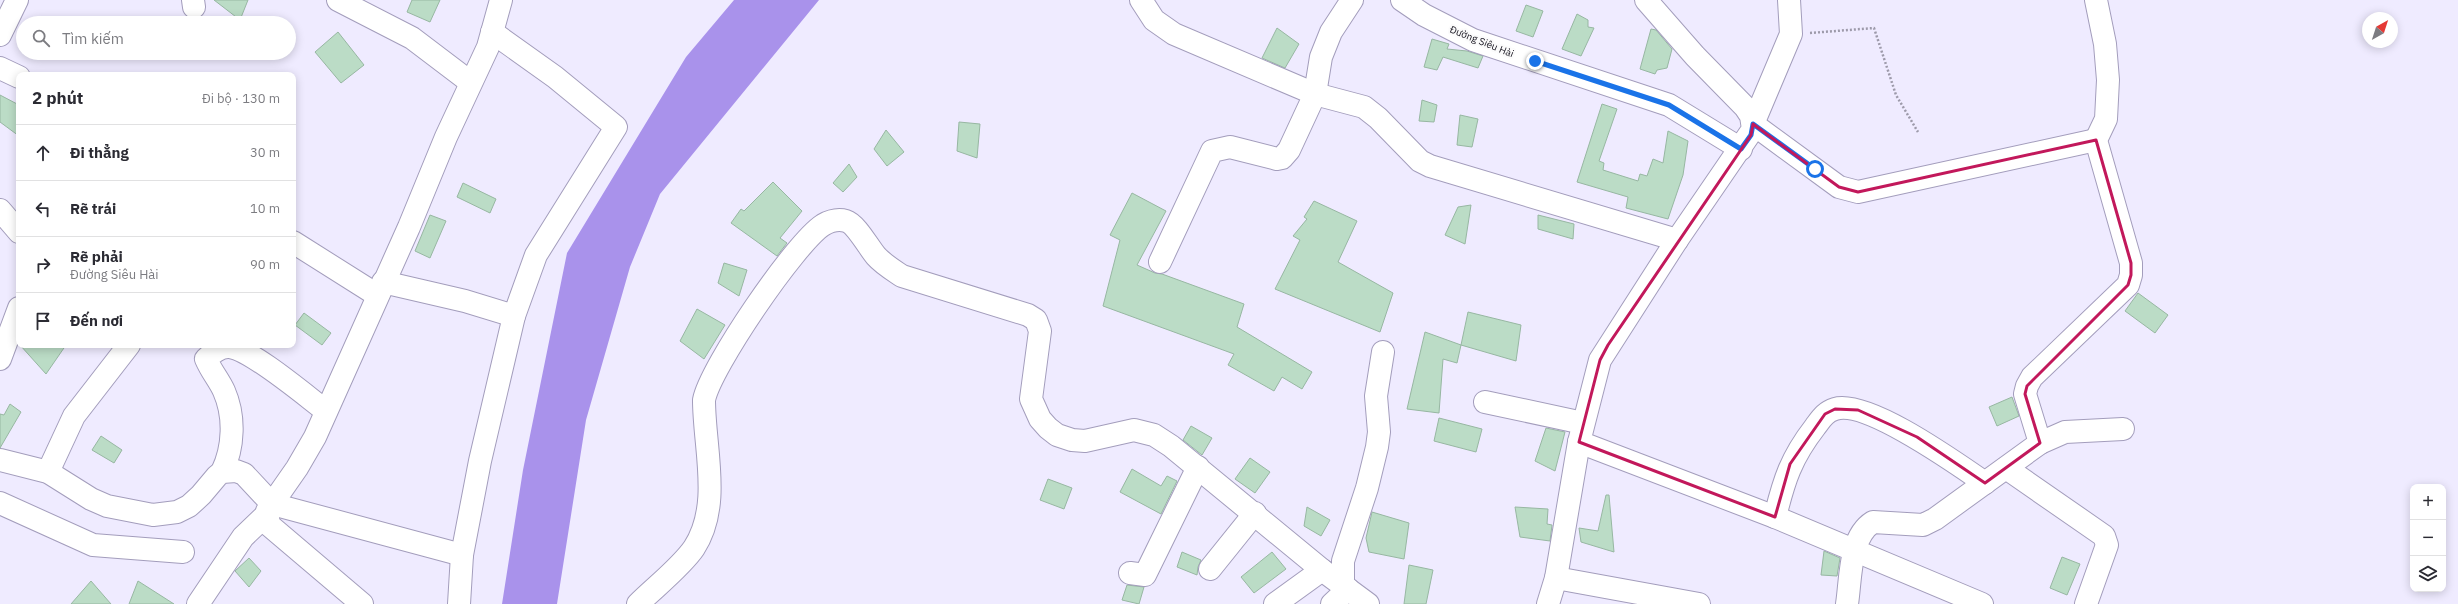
<!DOCTYPE html>
<html lang="vi">
<meta charset="utf-8">
<style>
body{margin:0;font-family:"IBM Plex Sans",sans-serif;background:#f2f2f3;color:#2b2b33}
.controls{position:absolute;right:12px;bottom:12px;display:grid;overflow:hidden;border-radius:8px;box-shadow:0 2px 10px #0003}
.controls button{width:36px;height:36px;display:grid;place-items:center;padding:0;border:0;border-bottom:1px solid #e1e1e2;background:#fff;color:#2b2b33;font:20px sans-serif}
.compass{position:absolute;left:2362px;top:12px;width:36px;height:36px;border-radius:50%;background:#fff;box-shadow:0 2px 10px #0003;rotate:39deg}
.stop{position:absolute;width:12px;height:12px;margin:-9px;border:3px solid #1a73e8;border-radius:50%;background:#fff}
.stop.end{background:#1a73e8;border-color:#fff;box-shadow:0 1px 4px #0008}
.list{margin:0;padding:0;list-style:none}
h2{display:flex;justify-content:space-between;align-items:center;height:52px;margin:0;padding:0 16px;font-size:17px}
h2 small{font-size:13px;font-weight:400;color:#7c7c81}
.list li{display:grid;grid-template-columns:26px 1fr auto;gap:12px;align-items:center;box-sizing:border-box;height:56px;padding:0 16px;border-top:1px solid #e1e1e2}
.list b{display:block;font-size:15px;white-space:nowrap}
.list p{margin:0;font-size:13px;white-space:nowrap;color:#7c7c81}
.list em{font-size:13px;font-style:normal;color:#7c7c81}
.icon{flex:none;width:22px;height:22px;fill:none;stroke:currentColor;stroke-width:2;stroke-linecap:round;stroke-linejoin:round}
.map{position:relative;flex:none;width:2458px;height:604px;overflow:hidden}
.search{position:absolute;background:#fff;box-shadow:0 2px 10px #0003;left:16px;top:16px;width:280px;height:44px;display:flex;align-items:center;gap:10px;box-sizing:border-box;padding:0 14px;border-radius:22px;color:#7c7c81;font-size:15px}
.panel{position:absolute;background:#fff;box-shadow:0 2px 10px #0003;left:16px;top:72px;width:280px;height:276px;border-radius:8px}
.map>svg:first-child{display:block}
.water{fill:#a992eb}
.building{fill:#bbdcc6;stroke:#97b7a2}
.lines{fill:none;stroke-linecap:round;stroke-linejoin:round}
.minor-casing{stroke:#a39dbc;stroke-width:24}
.path{stroke:#9d9aaa;stroke-width:2.5;stroke-dasharray:2 2;stroke-linecap:butt}
.minor{stroke:#fff;stroke-width:22}
.route{stroke:#1a73e8;stroke-width:5}
.marked{fill:none;stroke:#c2185b;stroke-width:3;stroke-linejoin:round}
.labels{text-anchor:middle;stroke-width:4;stroke-linejoin:round;paint-order:stroke}
.street-label{font-size:10px;fill:#16141f;stroke:#fbfbfb}
</style>
<div class="map">
<svg width="2458" height="604" viewBox="0 0 2458 604">
<rect width="100%" height="100%" fill="#efebff"/>
<path class="water" d="M734,0H819L660,194L630,267L586,420L557,604H502L523,470L567,253L686,57Z"/>
<g class="building">
<path d="M214,0H248L240,20Z"/>
<path d="M412,0H440L430,22L407,12Z"/>
<path d="M1526,5L1543,11L1533,37L1516,31Z"/>
<path d="M1577,14L1588,20V27L1594,28L1581,56L1562,49Z"/>
<path d="M1277,28L1299,44L1285,68L1262,58Z"/>
<path d="M1651,29L1656,30L1672,49L1667,68L1657,70L1655,74L1640,69Z"/>
<path d="M338,32L364,65L341,83L315,52Z"/>
<path d="M1432,39L1449,44L1447,49L1467,51L1483,56L1478,68L1443,57L1437,70L1424,67Z"/>
<path d="M0,95L19,105V136L0,122Z"/>
<path d="M1422,100L1437,105L1434,122L1419,121Z"/>
<path d="M1602,104L1617,109L1599,161L1604,163L1603,170L1638,181L1640,174L1647,176L1653,159L1663,163L1668,131L1688,141L1683,175L1668,219L1626,208L1628,197L1577,182Z"/>
<path d="M1460,115L1478,119L1472,147L1457,145Z"/>
<path d="M959,122L980,124L977,158L957,151Z"/>
<path d="M886,130L904,152L887,166L874,149Z"/>
<path d="M849,164L857,177L843,192L833,183Z"/>
<path d="M773,182L802,211L780,238L787,243L777,256L731,223L741,209L744,211Z"/>
<path d="M463,183L496,199L490,213L457,197Z"/>
<path d="M1132,193L1166,211L1137,265L1155,273L1162,274L1244,304L1237,327L1312,372L1302,389L1282,377L1274,391L1228,365L1234,354L1103,306L1120,240L1110,235Z"/>
<path d="M1314,201L1357,221L1338,262L1393,293L1380,332L1275,289L1300,240L1293,236L1307,219L1304,217Z"/>
<path d="M1471,205L1465,244L1445,235L1458,207Z"/>
<path d="M430,215L446,221L430,258L415,251Z"/>
<path d="M1538,215L1574,224L1573,239L1538,229Z"/>
<path d="M724,263L747,270L739,296L718,283Z"/>
<path d="M2138,293L2168,315L2155,333L2125,311Z"/>
<path d="M697,309L725,325L704,359L680,341Z"/>
<path d="M1468,312L1521,325L1516,361L1461,345Z"/>
<path d="M304,313L331,333L322,345L295,325Z"/>
<path d="M1425,332L1461,345L1457,363L1443,359L1439,413L1407,409Z"/>
<path d="M20,345H66L46,374Z"/>
<path d="M2012,397L2019,416L1997,426L1989,407Z"/>
<path d="M10,404L21,412L0,448V414L4,415Z"/>
<path d="M1439,418L1482,429L1476,452L1434,441Z"/>
<path d="M1191,426L1212,438L1202,455L1183,440Z"/>
<path d="M1546,428L1565,432L1555,471L1535,461Z"/>
<path d="M101,436L122,450L114,463L92,450Z"/>
<path d="M1250,458L1270,472L1255,493L1235,479Z"/>
<path d="M1132,469L1161,486L1167,476L1177,481L1161,514L1120,492Z"/>
<path d="M1048,479L1072,488L1064,509L1040,500Z"/>
<path d="M1606,495H1609L1614,552L1581,542L1579,528L1598,531Z"/>
<path d="M1307,507L1330,520L1321,536L1304,526Z"/>
<path d="M1515,507L1548,509L1547,524L1552,525L1550,541L1520,537Z"/>
<path d="M1372,512L1409,523L1404,559L1369,552L1366,538Z"/>
<path d="M1824,551L1840,558L1837,576L1821,575Z"/>
<path d="M1182,552L1201,560L1198,567L1197,575L1177,567Z"/>
<path d="M1272,552L1286,569L1254,593L1241,577Z"/>
<path d="M2062,557L2080,564L2067,595L2050,588Z"/>
<path d="M249,558L261,571L249,587L235,571Z"/>
<path d="M1409,565L1433,570L1426,604H1404Z"/>
<path d="M91,581L111,604H71Z"/>
<path d="M138,581L174,604H129Z"/>
<path d="M1127,585L1144,587L1139,604L1122,600Z"/>
</g>
<g class="lines">
<g class="minor-casing">
<g id="minor">
<path d="M193,0L194,7"/>
<path d="M338,0L412,38L470,82"/>
<path d="M1141,0L1154,20L1174,34L1315,94L1364,107L1378,118L1420,161L1430,166L1677,240"/>
<path d="M1402,0L1424,15L1473,40L1669,105L1741,149"/>
<path d="M0,35L17,0"/>
<path d="M0,68L19,77"/>
<path d="M1753,124L1839,187L1858,192L2096,140"/>
<path d="M1753,124L1791,34L1789,0"/>
<path d="M0,210L19,232"/>
<path d="M293,242L377,295"/>
<path d="M1160,262L1212,151L1230,147L1277,159L1282,158L1289,150L1315,94L1321,57L1331,32L1352,0"/>
<path d="M383,282L465,301L514,316"/>
<path d="M0,359L19,308"/>
<path d="M1485,402L1583,423"/>
<path d="M1579,442L1775,517L1982,604"/>
<path d="M2040,443L2025,394L2027,386L2032,377L2128,285L2131,275V263L2096,140L2106,119L2108,80L2105,44L2096,0"/>
<path d="M0,460L48,472L91,499L107,506L153,515L177,512L189,506L201,495L217,476L222,472L236,471L244,474L272,504L462,555"/>
<path d="M2006,468L2104,536L2107,545L2086,604"/>
<path d="M48,472L74,416L129,345"/>
<path d="M222,472C234,447 235,416 224,391C219,380 211,371 206,359C212,353 220,346 230,347C252,350 306,396 326,411"/>
<path d="M0,503L93,545L183,552"/>
<path d="M1775,517C1784,480 1791,458 1815,427C1821,419 1825,412 1835,409C1867,399 1957,464 1985,483"/>
<path d="M1210,569L1255,513"/>
<path d="M1130,573L1145,575L1198,467"/>
<path d="M1556,578L1699,604"/>
<path d="M1343,585V561L1367,488L1377,447L1379,432L1376,396L1383,352"/>
<path d="M198,604L243,537L267,514"/>
<path d="M362,604L269,525L267,511L297,468L315,437L409,227L446,137L488,47L501,0"/>
<path d="M459,604L462,555L480,461L514,316L536,255L616,127L555,77L492,32"/>
<path d="M638,604C655,587 681,567 694,548C722,505 704,448 704,400C710,368 795,243 823,225C830,221 839,219 846,221C856,224 869,248 876,256C883,264 893,270 902,276L1028,315L1036,320L1040,331L1031,399L1040,419L1048,428L1057,435L1072,440L1085,441L1134,430L1154,435L1171,446L1322,570L1368,604"/>
<path d="M1275,604L1322,570"/>
<path d="M1332,604L1348,589"/>
<path d="M1548,604L1556,578L1579,442L1600,360L1677,240L1753,129L1751,116L1745,107L1695,56L1646,0"/>
<path d="M1847,604C1851,578 1849,537 1873,522L1923,525L1935,519L2040,443L2065,432L2123,429"/>
</g>
</g>
<path class="path" d="M1810,33L1874,28L1896,95L1918,132"/>
<use href="#minor" class="minor"/>
</g>
<g class="lines">
<path class="route" d="M1535,61L1669,105L1741,149L1751,135L1753,124L1815,169"/>
</g>
<path class="marked" d="M1753,124L1839,187L1858,192L2096,140L2131,263V275L2128,285L2027,386L2025,394L2040,443L1985,483L1917,437L1858,410L1835,409L1825,414L1790,464L1775,517L1579,442L1600,360L1608,345L1751,135Z"/>
<g class="labels">
<g class="street-label">
<text transform="translate(1482 41) rotate(22)" y="4">Đường Siêu Hài</text>
</g>
</g>
</svg>
<div class="controls">
<button>+</button>
<button>−</button>
<button><svg class="icon" aria-label="layers" viewBox="0 0 24 24"><path d="M12 4l9 5-9 5-9-5zM3 14l9 5 9-5"/></svg></button>
</div>
<svg class="compass" viewBox="-18 -18 36 36"><path d="M0-13l5 13h-10z" fill="#e53935"/><path d="M0 13l5-13h-10z" fill="#7c7c81"/></svg>
<div class="stop" style="left:1815px;top:169px"></div>
<div class="stop end" style="left:1535px;top:61px"></div>
<div class="search"><svg class="icon" aria-label="search" viewBox="0 0 24 24"><circle cx="10" cy="10" r="6"/><path d="M15 15l6 6"/></svg>Tìm kiếm</div>
<section class="panel">
<h2>2 phút<small>Đi bộ · 130 m</small></h2>
<ul class="list">
<li><svg class="icon" aria-label="ahead" viewBox="0 0 24 24"><path d="M12 20V5M6 11l6-6 6 6"/></svg><div><b>Đi thẳng</b></div><em>30 m</em></li>
<li><svg class="icon" aria-label="left" viewBox="0 0 24 24"><path d="M17 20v-9H6M10 6l-5 5 5 5"/></svg><div><b>Rẽ trái</b></div><em>10 m</em></li>
<li><svg class="icon" aria-label="right" viewBox="0 0 24 24"><path d="M7 20v-9h11M14 6l5 5-5 5"/></svg><div><b>Rẽ phải</b><p>Đường Siêu Hài</p></div><em>90 m</em></li>
<li><svg class="icon" aria-label="arrive" viewBox="0 0 24 24"><path d="M6 21V4h12l-3 4 3 4H6"/></svg><div><b>Đến nơi</b></div></li>
</ul>
</section>
</div>
